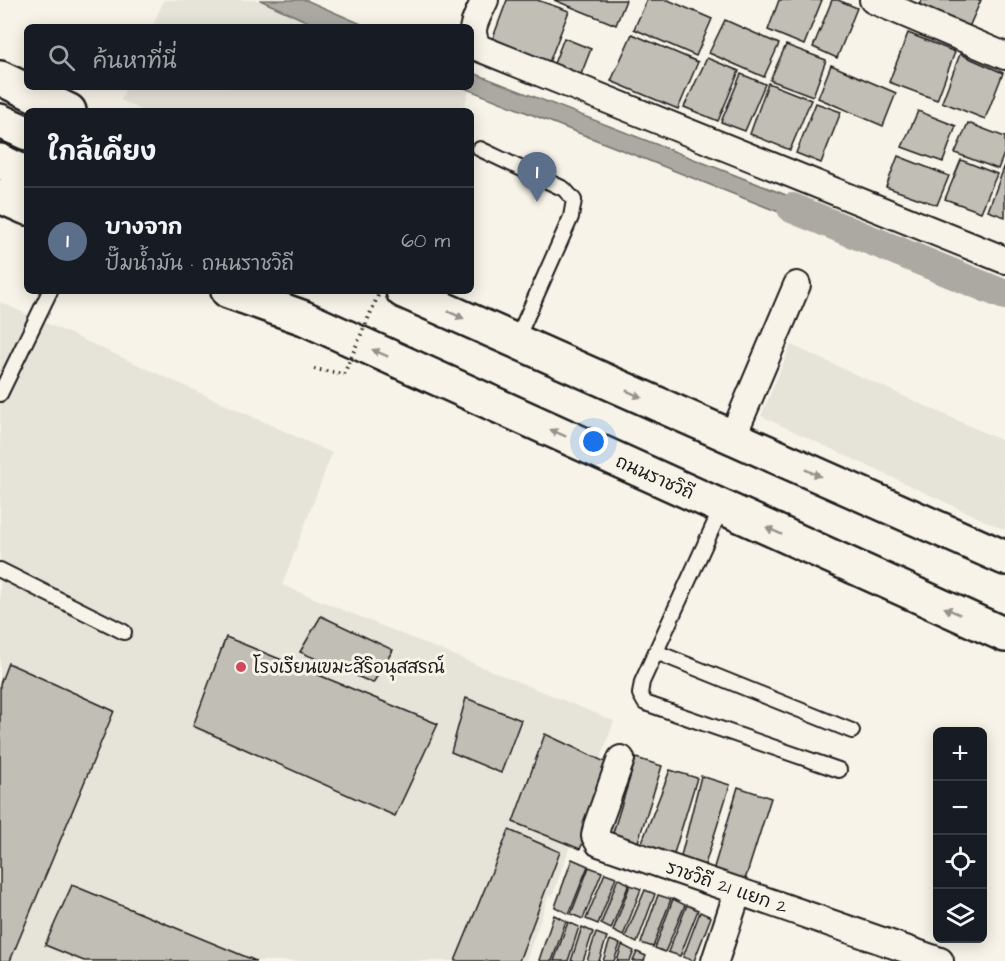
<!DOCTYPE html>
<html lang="th">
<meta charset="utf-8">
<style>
body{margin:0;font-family:"Architects Daughter","Playpen Sans Thai",sans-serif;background:#242831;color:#f1f3f6}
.controls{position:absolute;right:18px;bottom:18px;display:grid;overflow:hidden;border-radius:9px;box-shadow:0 3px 15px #0003}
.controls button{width:54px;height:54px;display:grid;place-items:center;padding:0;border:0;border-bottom:2px solid #363941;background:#171b24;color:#f1f3f6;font:30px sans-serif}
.you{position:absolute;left:594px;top:442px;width:21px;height:21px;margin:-15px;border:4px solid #fff;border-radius:50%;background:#1a73e8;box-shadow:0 0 0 9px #1a73e833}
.badge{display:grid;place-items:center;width:39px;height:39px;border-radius:50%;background:#0f766e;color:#fff;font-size:20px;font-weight:700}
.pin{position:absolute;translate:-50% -50px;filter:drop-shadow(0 2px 3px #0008)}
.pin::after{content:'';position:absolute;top:32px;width:21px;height:18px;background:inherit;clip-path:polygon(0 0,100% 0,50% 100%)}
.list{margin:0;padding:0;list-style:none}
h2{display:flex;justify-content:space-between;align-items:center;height:78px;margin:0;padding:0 24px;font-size:26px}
h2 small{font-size:20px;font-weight:400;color:#9ea1a6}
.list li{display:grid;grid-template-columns:39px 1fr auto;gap:18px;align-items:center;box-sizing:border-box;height:108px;padding:0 24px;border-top:2px solid #363941}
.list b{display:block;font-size:22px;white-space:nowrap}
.list p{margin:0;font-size:20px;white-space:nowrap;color:#9ea1a6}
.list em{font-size:20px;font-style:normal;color:#9ea1a6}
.icon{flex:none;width:33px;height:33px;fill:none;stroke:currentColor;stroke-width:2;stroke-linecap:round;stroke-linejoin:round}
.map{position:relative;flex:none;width:1005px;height:961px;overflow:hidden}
.search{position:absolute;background:#171b24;box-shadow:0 3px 15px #0003;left:24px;top:24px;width:450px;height:66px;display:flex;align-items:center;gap:15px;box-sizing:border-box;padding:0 21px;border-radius:9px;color:#9ea1a6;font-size:22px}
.panel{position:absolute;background:#171b24;box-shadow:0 3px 15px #0003;left:24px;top:108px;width:450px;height:186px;border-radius:9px}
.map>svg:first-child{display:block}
.built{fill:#e6e3d9}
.water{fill:#aca9a2;stroke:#72716c;stroke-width:1.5}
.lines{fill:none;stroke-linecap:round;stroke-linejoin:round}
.canal{stroke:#aca9a2;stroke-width:30}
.building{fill:#c0beb5;stroke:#1c1c1c;stroke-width:1.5}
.lane-casing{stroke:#1c1c1c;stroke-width:18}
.street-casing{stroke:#1c1c1c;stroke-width:30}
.primary-casing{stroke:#1c1c1c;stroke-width:38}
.path{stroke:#1c1c1c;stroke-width:4;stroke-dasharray:1.5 4.5;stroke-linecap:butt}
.lane{stroke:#f7f3e8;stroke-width:14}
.street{stroke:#f7f3e8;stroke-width:26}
.primary{stroke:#f7f3e8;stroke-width:33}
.path-bridge{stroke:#1c1c1c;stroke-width:4;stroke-dasharray:1.5 4.5;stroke-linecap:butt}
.oneway{fill:#94928c}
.poi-dot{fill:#d1495b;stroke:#f7f3e8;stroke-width:2}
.labels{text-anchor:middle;stroke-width:6;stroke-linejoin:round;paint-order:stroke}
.street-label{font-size:18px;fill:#1c1c1c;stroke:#f7f3e8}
.poi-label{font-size:18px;fill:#1c1c1c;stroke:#f7f3e8;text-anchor:start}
</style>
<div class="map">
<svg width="1005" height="961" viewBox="0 0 1005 961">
<rect width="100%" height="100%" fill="#f7f3e8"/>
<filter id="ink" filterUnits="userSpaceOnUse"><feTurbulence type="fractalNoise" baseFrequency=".0167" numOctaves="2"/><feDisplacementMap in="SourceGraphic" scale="12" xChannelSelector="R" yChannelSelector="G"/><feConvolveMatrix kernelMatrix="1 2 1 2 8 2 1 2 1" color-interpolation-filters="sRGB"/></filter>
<g filter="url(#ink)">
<g class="built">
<path d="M164,0H260L319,27H152Z"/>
<path d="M126,87H462L469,90L463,111H143L121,100Z"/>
<path d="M0,302L332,453L282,585L614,721L552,897L549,895L526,961H0Z"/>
<path d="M791,345L1005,442V530L761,416Z"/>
</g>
<g class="water">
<path d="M260,0H306L368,27H319Z"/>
<path d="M471,72L832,213L827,231L462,87H471Z"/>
</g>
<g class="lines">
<path class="canal" d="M792,208L1005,295"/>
</g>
<g class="building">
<path d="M507,0H537L569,11L548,65L491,43Z"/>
<path d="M554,0H626L616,25Z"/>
<path d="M647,0H668L712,19L696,56L634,29Z"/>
<path d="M779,0H822L804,45L768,30Z"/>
<path d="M832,0H838L857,8L837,58L813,47Z"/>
<path d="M921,0H981L969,27L919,6Z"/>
<path d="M725,20L779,44L764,77L709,53Z"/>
<path d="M908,33L955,52L937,100L889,82Z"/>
<path d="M632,34L698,62L678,109L611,81Z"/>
<path d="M564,38L591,49L580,77L553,66Z"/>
<path d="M786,45L826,60L813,96L770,80Z"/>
<path d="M960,54L1003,73L985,119L942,102Z"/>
<path d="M707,58L739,71L718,121L684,107Z"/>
<path d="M831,65L896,93L883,126L818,98Z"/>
<path d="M741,74L765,84L745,131L721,122Z"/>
<path d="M768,83L811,100L790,150L750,134Z"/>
<path d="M816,103L841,112L821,163L796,153Z"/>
<path d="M918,111L956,126L943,162L902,147Z"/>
<path d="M968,123L1005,137V151L998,169L955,153Z"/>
<path d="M898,156L949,176L937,205L886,187Z"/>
<path d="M961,160L997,174L981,212L945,199Z"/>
<path d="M1005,165V217L988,211Z"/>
<path d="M321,616L393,650L373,683L300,652Z"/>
<path d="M226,637L438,724L395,816L193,726Z"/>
<path d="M8,663L114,711L10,961H0V684Z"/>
<path d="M466,698L521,720L501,773L451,752Z"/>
<path d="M545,734L618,768L580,849L513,822Z"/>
<path d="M636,758L662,766L636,848L611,839Z"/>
<path d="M670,770L697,778L672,860L640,847Z"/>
<path d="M701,776L730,785L703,871L680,860Z"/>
<path d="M738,787L771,798L744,883L712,874Z"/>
<path d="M509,830L560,852L519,961H455Z"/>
<path d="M572,859L588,866L569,914L555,907Z"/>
<path d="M589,867L602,872L583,919L571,914Z"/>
<path d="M605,873L616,877L598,924L586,919Z"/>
<path d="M618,878L629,884L611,929L601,924Z"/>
<path d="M72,885L256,961H84L45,945Z"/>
<path d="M630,885L641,889L623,936L613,931Z"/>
<path d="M645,890L655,894L637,943L625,937Z"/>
<path d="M658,895L671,899L653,947L641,943Z"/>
<path d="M673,899L685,905L665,952L655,948Z"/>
<path d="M687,905L698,910L680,956L668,952Z"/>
<path d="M700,912L711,917L694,961L683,957Z"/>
<path d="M554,915L566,921L552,961H541L539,960Z"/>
<path d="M568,922L579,927L568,961H554Z"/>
<path d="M582,927L593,932L583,961H571Z"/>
<path d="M596,933L607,937L599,961H587Z"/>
<path d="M610,940L620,944L614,961H603Z"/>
<path d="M622,945L634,951L630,961H617Z"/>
<path d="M637,952L646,956L644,961H633Z"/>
</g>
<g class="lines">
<g class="lane-casing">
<g id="lane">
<path d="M480,149L564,189L574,200L571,217L516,341"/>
<path d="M0,394L50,291"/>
<path d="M722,507L642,682L640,694L645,703L839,770"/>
<path d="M0,570L124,632"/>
<path d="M656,652L852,731"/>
</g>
</g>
<g class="street-casing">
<g id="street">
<path d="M485,0C477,18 466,31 479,48L1005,260"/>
<path d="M873,0L1005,56"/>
<path d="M732,438L797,285"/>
<path d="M621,759L597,826L595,836L599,843L940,961"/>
<path d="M715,961L738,891"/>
</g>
</g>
<g class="primary-casing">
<g id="primary">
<path d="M0,78L69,111"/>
<path d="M0,121L27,133"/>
<path d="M0,161L27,174"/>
<path d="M0,196L27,208"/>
<path d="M228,291L304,318L1005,635"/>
<path d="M403,291L1005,558"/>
</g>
</g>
<path class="path" d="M314,369L344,374"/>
<use href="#lane" class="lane"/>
<use href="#street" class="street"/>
<use href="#primary" class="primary"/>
<path class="path-bridge" d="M344,374L380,291"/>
</g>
<defs><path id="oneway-solid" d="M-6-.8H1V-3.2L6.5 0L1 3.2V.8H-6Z" transform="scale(1.5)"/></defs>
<g class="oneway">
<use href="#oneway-solid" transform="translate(456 315) rotate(24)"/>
<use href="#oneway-solid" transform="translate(380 353) rotate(-156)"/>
<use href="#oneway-solid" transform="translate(634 394) rotate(24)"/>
<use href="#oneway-solid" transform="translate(558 433) rotate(-156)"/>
<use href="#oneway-solid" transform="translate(813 473) rotate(24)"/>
<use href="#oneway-solid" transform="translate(774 531) rotate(-156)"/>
<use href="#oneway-solid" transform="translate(952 611) rotate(-156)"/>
</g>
</g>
<circle class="poi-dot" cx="241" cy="667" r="6"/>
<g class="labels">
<g class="street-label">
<text transform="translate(655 477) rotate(24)" y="6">ถนนราชวิถี</text>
<text transform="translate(727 887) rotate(19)" y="6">ราชวิถี 21 แยก 2</text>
</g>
<g class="poi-label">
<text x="253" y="673">โรงเรียนเขมะสิริอนุสสรณ์</text>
</g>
</g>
</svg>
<div class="controls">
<button>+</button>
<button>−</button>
<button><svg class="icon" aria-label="locate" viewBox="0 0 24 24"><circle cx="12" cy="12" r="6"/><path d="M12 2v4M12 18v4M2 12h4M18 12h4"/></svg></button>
<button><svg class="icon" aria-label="layers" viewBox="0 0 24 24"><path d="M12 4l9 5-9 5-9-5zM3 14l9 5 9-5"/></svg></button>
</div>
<div class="you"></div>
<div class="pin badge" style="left:537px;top:202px;background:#5c6f8a">1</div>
<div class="search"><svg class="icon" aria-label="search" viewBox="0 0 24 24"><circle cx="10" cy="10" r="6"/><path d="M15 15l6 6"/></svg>ค้นหาที่นี่</div>
<section class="panel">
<h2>ใกล้เคียง<small></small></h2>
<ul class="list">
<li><span class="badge" style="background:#5c6f8a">1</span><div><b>บางจาก</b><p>ปั๊มน้ำมัน · ถนนราชวิถี</p></div><em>60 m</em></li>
</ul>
</section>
</div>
